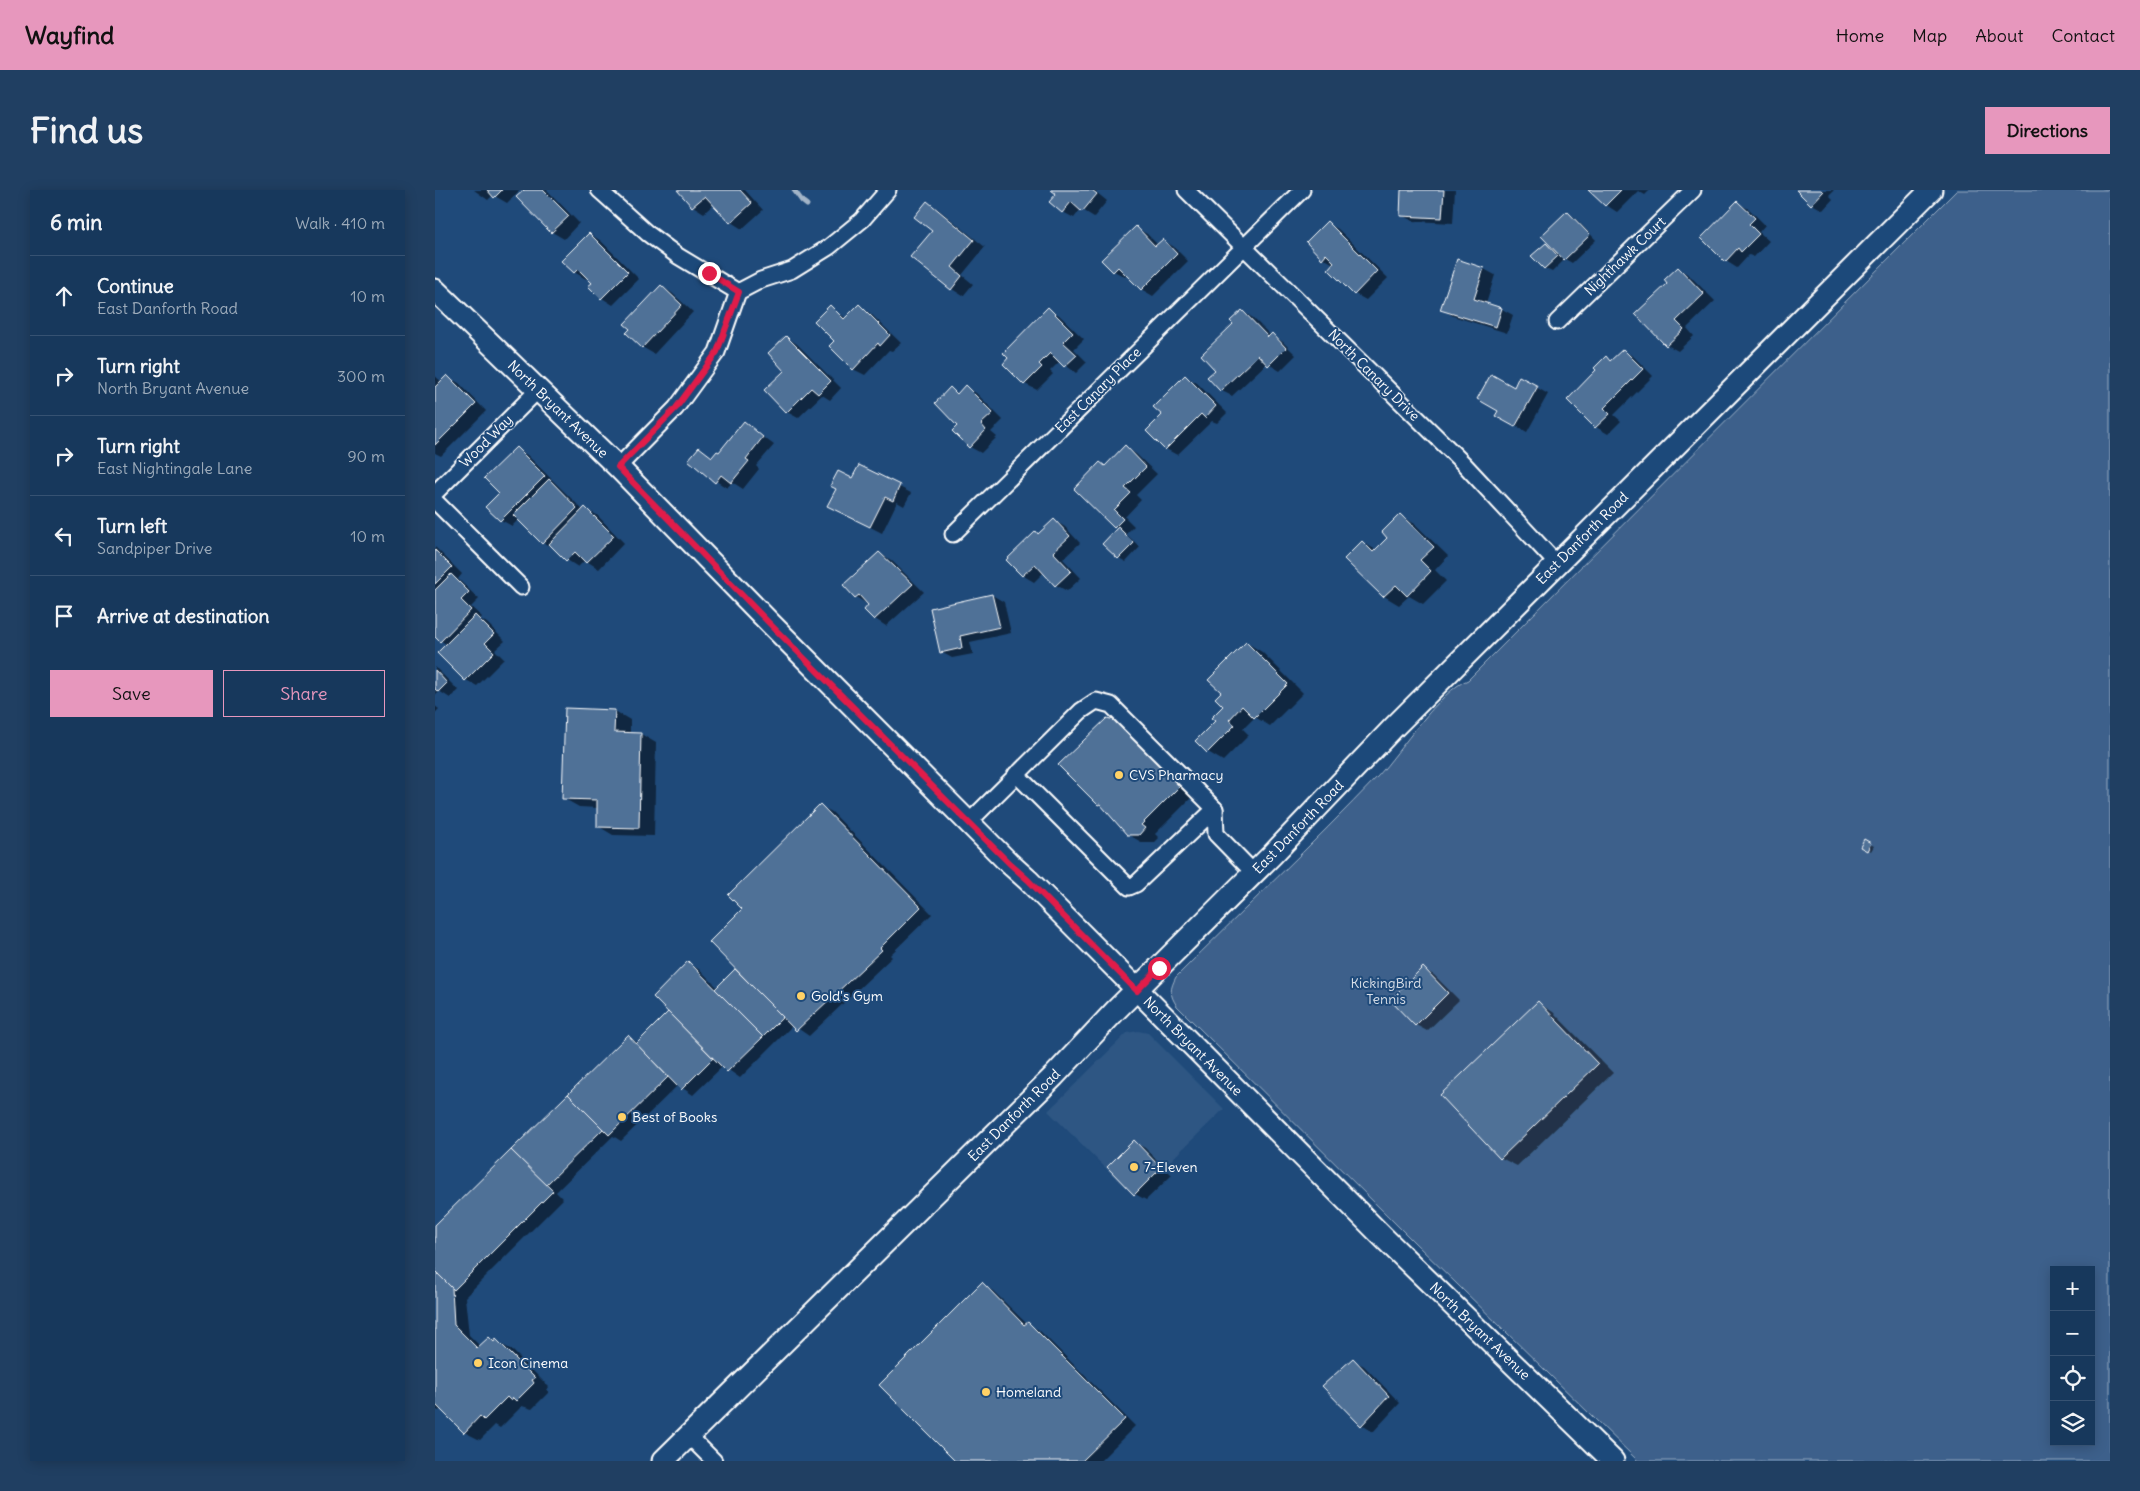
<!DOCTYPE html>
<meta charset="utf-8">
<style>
body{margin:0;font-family:Delius,sans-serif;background:#203f62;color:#f1f3f6}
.controls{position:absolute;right:15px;bottom:15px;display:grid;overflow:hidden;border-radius:0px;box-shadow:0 2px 12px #0003}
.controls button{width:45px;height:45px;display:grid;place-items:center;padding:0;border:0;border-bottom:1px solid #365272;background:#17385c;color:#f1f3f6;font:25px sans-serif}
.stop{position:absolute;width:15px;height:15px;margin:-11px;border:4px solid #e11d48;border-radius:50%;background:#fff}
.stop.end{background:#e11d48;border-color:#fff;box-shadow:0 1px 5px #0008}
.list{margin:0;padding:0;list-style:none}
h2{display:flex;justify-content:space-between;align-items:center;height:65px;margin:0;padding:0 20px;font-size:21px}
h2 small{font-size:16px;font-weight:400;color:#9eacbb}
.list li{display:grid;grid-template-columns:32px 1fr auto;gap:15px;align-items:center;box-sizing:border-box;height:80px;padding:0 20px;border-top:1px solid #365272}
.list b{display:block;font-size:19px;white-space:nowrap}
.list p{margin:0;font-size:16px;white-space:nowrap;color:#9eacbb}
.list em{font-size:16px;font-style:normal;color:#9eacbb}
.actions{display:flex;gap:10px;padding:15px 20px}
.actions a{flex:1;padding:11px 0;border:1px solid #e797bd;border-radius:0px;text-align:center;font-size:18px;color:#e797bd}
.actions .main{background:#e797bd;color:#111}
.icon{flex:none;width:28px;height:28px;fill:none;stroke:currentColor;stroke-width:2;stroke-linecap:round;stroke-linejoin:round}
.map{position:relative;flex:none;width:1675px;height:1271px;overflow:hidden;border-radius:0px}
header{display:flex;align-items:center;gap:30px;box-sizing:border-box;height:70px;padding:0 25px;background:#e797bd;color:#111}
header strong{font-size:24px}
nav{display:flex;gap:28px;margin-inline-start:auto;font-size:18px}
.intro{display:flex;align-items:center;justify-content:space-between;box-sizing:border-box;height:120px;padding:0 30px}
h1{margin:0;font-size:35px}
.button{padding:12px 22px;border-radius:0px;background:#e797bd;color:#111;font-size:18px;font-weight:700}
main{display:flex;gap:30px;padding:0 30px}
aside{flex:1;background:#17385c;border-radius:0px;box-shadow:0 2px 12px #0003}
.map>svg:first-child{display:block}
.built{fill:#2e5683}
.green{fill:#3c618b;stroke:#9eb0c5;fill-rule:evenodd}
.shadow{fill:#0007}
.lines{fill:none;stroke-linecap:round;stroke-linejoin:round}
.stream{stroke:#a3b5c8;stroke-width:5}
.building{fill:#507197;stroke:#fff}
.street-casing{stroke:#fff;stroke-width:19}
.secondary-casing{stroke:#fff;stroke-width:25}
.street{stroke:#1f4a7a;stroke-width:15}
.secondary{stroke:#1f4a7a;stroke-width:21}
.route{stroke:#e11d48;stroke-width:6}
.poi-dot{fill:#ffd166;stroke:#1f4a7a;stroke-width:2}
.labels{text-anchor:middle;stroke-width:4;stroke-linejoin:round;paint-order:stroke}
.street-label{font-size:14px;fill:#fff;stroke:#1f4a7a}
.poi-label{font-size:14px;fill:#fff;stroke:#1f4a7a;text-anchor:start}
.park-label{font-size:14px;fill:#d8dfe8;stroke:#1f4a7a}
</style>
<header>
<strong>Wayfind</strong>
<nav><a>Home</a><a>Map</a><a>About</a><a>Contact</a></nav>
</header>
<div class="intro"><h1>Find us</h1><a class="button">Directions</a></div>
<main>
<aside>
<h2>6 min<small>Walk · 410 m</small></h2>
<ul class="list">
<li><svg class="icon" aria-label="ahead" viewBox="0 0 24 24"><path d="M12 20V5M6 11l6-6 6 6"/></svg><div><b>Continue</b><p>East Danforth Road</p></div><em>10 m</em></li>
<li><svg class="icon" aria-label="right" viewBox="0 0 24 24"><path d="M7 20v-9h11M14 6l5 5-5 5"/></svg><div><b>Turn right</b><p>North Bryant Avenue</p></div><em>300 m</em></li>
<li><svg class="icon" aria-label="right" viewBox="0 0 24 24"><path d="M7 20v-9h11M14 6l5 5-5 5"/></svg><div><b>Turn right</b><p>East Nightingale Lane</p></div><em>90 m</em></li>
<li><svg class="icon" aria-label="left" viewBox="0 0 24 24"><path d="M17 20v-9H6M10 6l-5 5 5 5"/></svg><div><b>Turn left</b><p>Sandpiper Drive</p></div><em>10 m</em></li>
<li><svg class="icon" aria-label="arrive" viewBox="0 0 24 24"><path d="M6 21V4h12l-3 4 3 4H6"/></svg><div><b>Arrive at destination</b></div></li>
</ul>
<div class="actions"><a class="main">Save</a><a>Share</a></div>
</aside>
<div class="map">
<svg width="1675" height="1271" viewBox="0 0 1675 1271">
<rect width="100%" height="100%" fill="#1f4a7a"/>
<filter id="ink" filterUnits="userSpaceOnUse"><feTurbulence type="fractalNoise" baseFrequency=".02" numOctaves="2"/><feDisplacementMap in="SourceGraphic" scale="10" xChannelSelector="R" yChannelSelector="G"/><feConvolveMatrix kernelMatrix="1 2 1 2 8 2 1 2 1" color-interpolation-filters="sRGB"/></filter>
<g filter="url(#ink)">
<path class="built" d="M703,841L713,843L789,919L699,1006L613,921L692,843Z"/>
<path class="green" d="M1522,0H1675V1271H1203L979,1052L742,816C734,804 735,799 741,787C808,720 877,655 943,586C965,562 1005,500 1033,490ZM1619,1080H1656V1252H1619Z"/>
<g class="shadow">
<path d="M39,0H85L72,13L58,5L53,10Z"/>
<path d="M91,0H112L144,33L129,49L117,42L83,7Z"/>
<path d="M243,0H310L328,20L307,39L296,32L279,14L269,23L258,16Z"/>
<path d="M618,0H662L661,2L672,11L659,27L646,19L639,28L628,22L623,4Z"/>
<path d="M983,0H1020L1018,33L978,31L966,25Z"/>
<path d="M1155,0H1215L1210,5L1203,1L1182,22L1171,15Z"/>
<path d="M1363,0H1399L1394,5L1398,9L1388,20L1377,14Z"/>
<path d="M492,12L503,19L550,57L527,85L538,94L528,106L517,99L498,41Z"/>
<path d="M1302,13L1314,19L1330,35L1324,42L1334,51L1319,67L1314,65L1302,78L1291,71Z"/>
<path d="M1132,23L1139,27L1161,50L1137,73L1130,69L1117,82L1109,78L1111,54L1119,59Z"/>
<path d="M892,33L903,39L953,88L931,110L920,104L899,74L888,68L873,52Z"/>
<path d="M701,38L712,44L723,55L728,50L739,57L753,71L718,106L706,99L692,85L690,87L679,81Z"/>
<path d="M155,44L166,51L204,89L178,115L167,108L159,93L153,87L151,89L139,82Z"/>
<path d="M1243,78L1254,85L1280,111L1252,138L1259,146L1243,161L1232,155L1234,94Z"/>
<path d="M1049,79L1060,85L1051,114L1067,119L1078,125L1072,143L1018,126L1007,119Z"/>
<path d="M226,96L237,103L258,122L219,164L207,157Z"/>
<path d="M424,116L435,123L466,153L457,161L454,160L430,185L418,179L401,151L395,117L412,129Z"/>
<path d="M613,119L624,125L649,149L639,159L652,172L641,183L625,171L615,181L618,184L602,200L590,194L570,174Z"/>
<path d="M807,121L818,128L836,146L837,145L848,152L861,165L845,181L832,173L797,206L785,200L782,180Z"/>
<path d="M351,147L362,154L406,198L395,210L387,205L363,228L352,222Z"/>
<path d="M1188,160L1199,167L1218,186L1179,225L1186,231L1173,244L1161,237L1133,210L1163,180L1171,168L1177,171Z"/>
<path d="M0,186L7,192L12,187L24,193L51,221L6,266L0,263Z"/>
<path d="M750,186L762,193L792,223L782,233L777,231L742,265L731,259L729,225Z"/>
<path d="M1085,188L1113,204L1092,242L1062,225Z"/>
<path d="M530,197L541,203L568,230L556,242L562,247L546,263L535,257L524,235L516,199L524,204Z"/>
<path d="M309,233L339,255L321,276L324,279L308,299L297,292L292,298L281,291L264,259L278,267L284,263Z"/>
<path d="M690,257L701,264L722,284L701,305L706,310L690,327L699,336L691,344L705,357L691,372L684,368L683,339L641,299L671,277Z"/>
<path d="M81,259L92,265L149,321L150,319L162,325L189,353L164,379L150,370L143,377L132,370L120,358L108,353L84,329L77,336L66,330V303Z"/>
<path d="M424,276L476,303L469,316L462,312L447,343L394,316L418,290Z"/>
<path d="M965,325L980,334L1013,366L1000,380L1011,391L988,414L974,406L964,415L949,406L911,369L927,352L941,360L954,348Z"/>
<path d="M619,330L630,337L645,353L628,369L646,388L632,401L621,395L609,382L599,392L587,385L601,343L604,345Z"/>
<path d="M0,357L27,384L23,389L44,409L36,417L47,427L45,429L52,433L70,451L60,460L69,469L42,496L31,490L12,455L0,446Z"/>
<path d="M444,363L456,370L489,402L451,436L440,429L431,420L435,416L421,407Z"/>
<path d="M557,405L569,412L576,443L535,452L538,464L517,468L506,462Z"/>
<path d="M812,453L827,462L868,503L835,536L820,527L808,539L814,545L788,571L773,562L782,531L790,516Z"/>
<path d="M0,477L23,500L15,508L4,501L0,505Z"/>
<path d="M0,516L4,519L0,523Z"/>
<path d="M180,521L195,530V544H206L221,553L219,646L178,645L163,636V618L144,617L128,608Z"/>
<path d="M672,530L760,604L720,644L724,648L719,653H708L692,644L669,617L664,614Z"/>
<path d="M385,616L397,622L497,724L455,765L457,767L374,846L358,835L305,888L288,876L258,905L243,895L186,951L178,946L121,1002L128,1009L30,1107L34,1145L46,1157L54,1148L77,1160L114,1197L112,1200L114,1202L97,1219L87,1216L65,1238L60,1235L45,1250L29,1242L6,1219L4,1221L0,1219V1037L193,847L204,853L235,822L253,773L265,780L283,798L302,779L309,719Z"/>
<path d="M1429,651L1439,656L1436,661L1427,657Z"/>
<path d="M988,779L999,785L1024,810L992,841L981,835Z"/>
<path d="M1103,813L1118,822L1178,883L1082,976L1066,968Z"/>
<path d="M699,952L710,958L737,985L711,1010L700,1004Z"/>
<path d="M547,1094L558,1101L592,1134L604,1140L700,1236L665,1271H522Z"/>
<path d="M918,1170L929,1176L965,1213L938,1242L927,1235Z"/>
</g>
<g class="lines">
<path class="stream" d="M359,0L367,11L372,15"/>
</g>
<g class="building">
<path d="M52,0H67L59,8Z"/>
<path d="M89,0H108L134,26L116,43L81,7Z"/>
<path d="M242,0H305L317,13L295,33L270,6L257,17Z"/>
<path d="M616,0H657L662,4L647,22L636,12L627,23L614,12L621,4Z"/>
<path d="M966,0H1009L1007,28L965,26Z"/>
<path d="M1153,0H1186L1170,16Z"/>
<path d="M1361,0H1386L1388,2L1376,15Z"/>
<path d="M492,11L539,50L517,77L527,86L516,100L475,67L497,41L479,27Z"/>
<path d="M1302,11L1320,28L1314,34L1324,44L1306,62L1303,58L1290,72L1266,48Z"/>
<path d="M1132,21L1155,45L1129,70L1106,46Z"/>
<path d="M892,31L942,81L919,105L893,79L899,72L891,64L887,69L871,52Z"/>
<path d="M701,36L720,56L728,49L742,64L706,100L683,77L678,82L666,70Z"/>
<path d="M154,43L193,82L166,109L153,96L157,93L143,79L139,83L126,71Z"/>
<path d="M1111,53L1123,66L1109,79L1096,66Z"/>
<path d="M1022,69L1049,78L1039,109L1067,118L1061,137L1005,120Z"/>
<path d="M1243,77L1269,104L1241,131L1249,139L1231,156L1200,124L1232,94L1229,90Z"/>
<path d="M226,95L247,115L207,158L191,143L195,139L189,134Z"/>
<path d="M424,114L455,145L445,156L443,153L418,180L394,156L399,151L379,131L395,115L409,129Z"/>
<path d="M613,117L638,142L628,152L642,165L629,177L615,163L604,174L607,177L589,195L568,174L573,168L568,163Z"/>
<path d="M807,120L833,147L837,143L851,158L833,176L823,165L785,201L772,187L780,180L766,165L798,134L795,131Z"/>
<path d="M351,146L396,191L383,204L376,198L351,223L329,200L349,181L333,163Z"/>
<path d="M1188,159L1208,179L1169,218L1175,224L1160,238L1132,210L1161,180L1159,178L1171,166L1175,171Z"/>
<path d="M1056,184L1079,197L1084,186L1103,196L1080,237L1060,226L1063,221L1042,209Z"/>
<path d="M12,185L41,214L0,255V197Z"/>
<path d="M750,185L781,216L770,228L766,224L730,260L711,241L727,225L718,217Z"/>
<path d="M530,195L558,223L546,234L551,240L534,258L517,241L522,236L500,213L515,197L522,204Z"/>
<path d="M309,231L328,247L311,269L314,271L296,293L286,285L280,293L253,270L264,257L277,267L282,261L284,262Z"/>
<path d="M690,255L711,277L690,298L696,303L679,320L688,329L679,338L639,299L665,272L670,276Z"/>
<path d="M81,257L110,286L65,331L50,317L64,303L49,288Z"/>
<path d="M424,275L465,295L458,311L450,307L435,337L392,316L401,299L395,296L403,281L417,288Z"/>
<path d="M114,289L142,318L107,354L78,325Z"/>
<path d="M150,317L179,346L151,373L140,362L131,371L114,354Z"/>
<path d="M965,324L999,357L985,370L996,381L972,406L961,395L948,407L909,369L927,351L938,362L952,348L947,342Z"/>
<path d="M619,329L635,346L618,362L636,381L620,396L600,374L587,386L571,370L601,341L603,344Z"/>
<path d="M683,337L699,353L683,369L667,354Z"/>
<path d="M0,360L17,377L0,394Z"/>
<path d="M444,362L478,394L439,430L429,420L433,415L424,405L420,408L408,395Z"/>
<path d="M16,384L34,402L26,410L36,420L5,452L0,447V400Z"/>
<path d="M557,404L565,437L525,446L527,458L505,463L495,418Z"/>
<path d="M40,425L59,444L50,453L59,462L30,491L2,463Z"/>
<path d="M811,452L853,494L819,528L807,516L794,530L800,535L772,563L760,551L780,531L776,528L788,516L780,508L786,502L773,490Z"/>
<path d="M0,480L12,493L3,502L0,499Z"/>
<path d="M130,518L180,520L179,542L206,543L204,638L162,637V610L127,609Z"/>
<path d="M672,528L683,531L746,595L706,635L710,638L704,645H692L665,614L663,615L623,575Z"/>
<path d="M385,614L486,717L445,758L447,760L361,841L274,752L307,719L293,705Z"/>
<path d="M1429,649L1436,653L1432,661L1425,657Z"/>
<path d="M253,771L328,847L292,882L218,807Z"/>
<path d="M988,777L1013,803L980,836L955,810Z"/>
<path d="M300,779L348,827L328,847L280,799Z"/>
<path d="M1103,811L1163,874L1065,969L1005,905Z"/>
<path d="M233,822L278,868L246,900L201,854Z"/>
<path d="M193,845L233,887L174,945L133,904Z"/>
<path d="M133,904L168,939L111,995L76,960Z"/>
<path d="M699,950L726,978L699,1005L672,977Z"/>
<path d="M76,960L118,1001L19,1100L0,1081V1035Z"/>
<path d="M0,1081L17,1098L19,1135L42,1158L54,1147L59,1152L61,1149L100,1188L97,1190L99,1193L81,1211L78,1208L76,1211L72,1207L49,1230L45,1226L29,1243L0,1214Z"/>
<path d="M547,1092L589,1135L593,1132L690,1229L647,1271H520L444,1195Z"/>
<path d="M918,1168L954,1206L926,1236L887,1196Z"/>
</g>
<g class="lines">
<g class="street-casing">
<g id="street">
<path d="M164,0L212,43L243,66L303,102"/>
<path d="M751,0L1028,273L1122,374"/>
<path d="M1122,132L1258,0"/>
<path d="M183,277L241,218L282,162L303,102L326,90L357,80L394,57L427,30L453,0"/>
<path d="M0,303L103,200"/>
<path d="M0,311L86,397"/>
<path d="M518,344L867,0"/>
<path d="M581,584L694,697L701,694L780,619"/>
<path d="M534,632L646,521L661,511L676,515L780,619L781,644L819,683"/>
<path d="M254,1246L279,1271"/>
</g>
</g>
<g class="secondary-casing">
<g id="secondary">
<path d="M0,100L183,277L335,433L574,673L593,690L948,1047L1178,1271"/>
<path d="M228,1271L619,886L681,820L837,665L959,537L1496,0"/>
</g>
</g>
<use href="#street" class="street"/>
<use href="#secondary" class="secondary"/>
</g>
</g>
<g class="lines" filter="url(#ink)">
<path class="route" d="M274,83L304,102L282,162L241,218L183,277L335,434L574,673L593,690L702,801L724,778"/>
</g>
<g class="poi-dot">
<circle cx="684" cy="585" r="5"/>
<circle cx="366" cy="806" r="5"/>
<circle cx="187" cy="927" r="5"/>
<circle cx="699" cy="977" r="5"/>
<circle cx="43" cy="1173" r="5"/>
<circle cx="551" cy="1202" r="5"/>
</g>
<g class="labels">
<g class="street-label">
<text transform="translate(1190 66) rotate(-44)" y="5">Nighthawk Court</text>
<text transform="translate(939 185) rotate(45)" y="5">North Canary Drive</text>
<text transform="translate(663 200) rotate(-45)" y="5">East Canary Place</text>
<text transform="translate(123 219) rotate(44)" y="5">North Bryant Avenue</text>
<text transform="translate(51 251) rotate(-45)" y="5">Wood Way</text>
<text transform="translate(1147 348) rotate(-45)" y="5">East Danforth Road</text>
<text transform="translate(863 637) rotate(-46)" y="5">East Danforth Road</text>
<text transform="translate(758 856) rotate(45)" y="5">North Bryant Avenue</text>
<text transform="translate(579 925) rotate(-45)" y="5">East Danforth Road</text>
<text transform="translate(1045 1141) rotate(44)" y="5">North Bryant Avenue</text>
</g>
<g class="poi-label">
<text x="694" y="590">CVS Pharmacy</text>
<text x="376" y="811">Gold's Gym</text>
<text x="197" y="932">Best of Books</text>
<text x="709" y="982">7-Eleven</text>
<text x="53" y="1178">Icon Cinema</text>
<text x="561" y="1207">Homeland</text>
</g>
<g class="park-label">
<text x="951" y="798">KickingBird<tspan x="951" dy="16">Tennis</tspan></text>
</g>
</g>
</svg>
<div class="controls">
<button>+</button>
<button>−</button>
<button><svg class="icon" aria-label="locate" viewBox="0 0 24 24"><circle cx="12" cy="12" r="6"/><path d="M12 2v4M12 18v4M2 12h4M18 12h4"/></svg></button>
<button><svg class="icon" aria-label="layers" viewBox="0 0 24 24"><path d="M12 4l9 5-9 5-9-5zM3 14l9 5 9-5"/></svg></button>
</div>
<div class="stop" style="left:724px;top:778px"></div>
<div class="stop end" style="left:274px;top:83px"></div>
</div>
</main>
